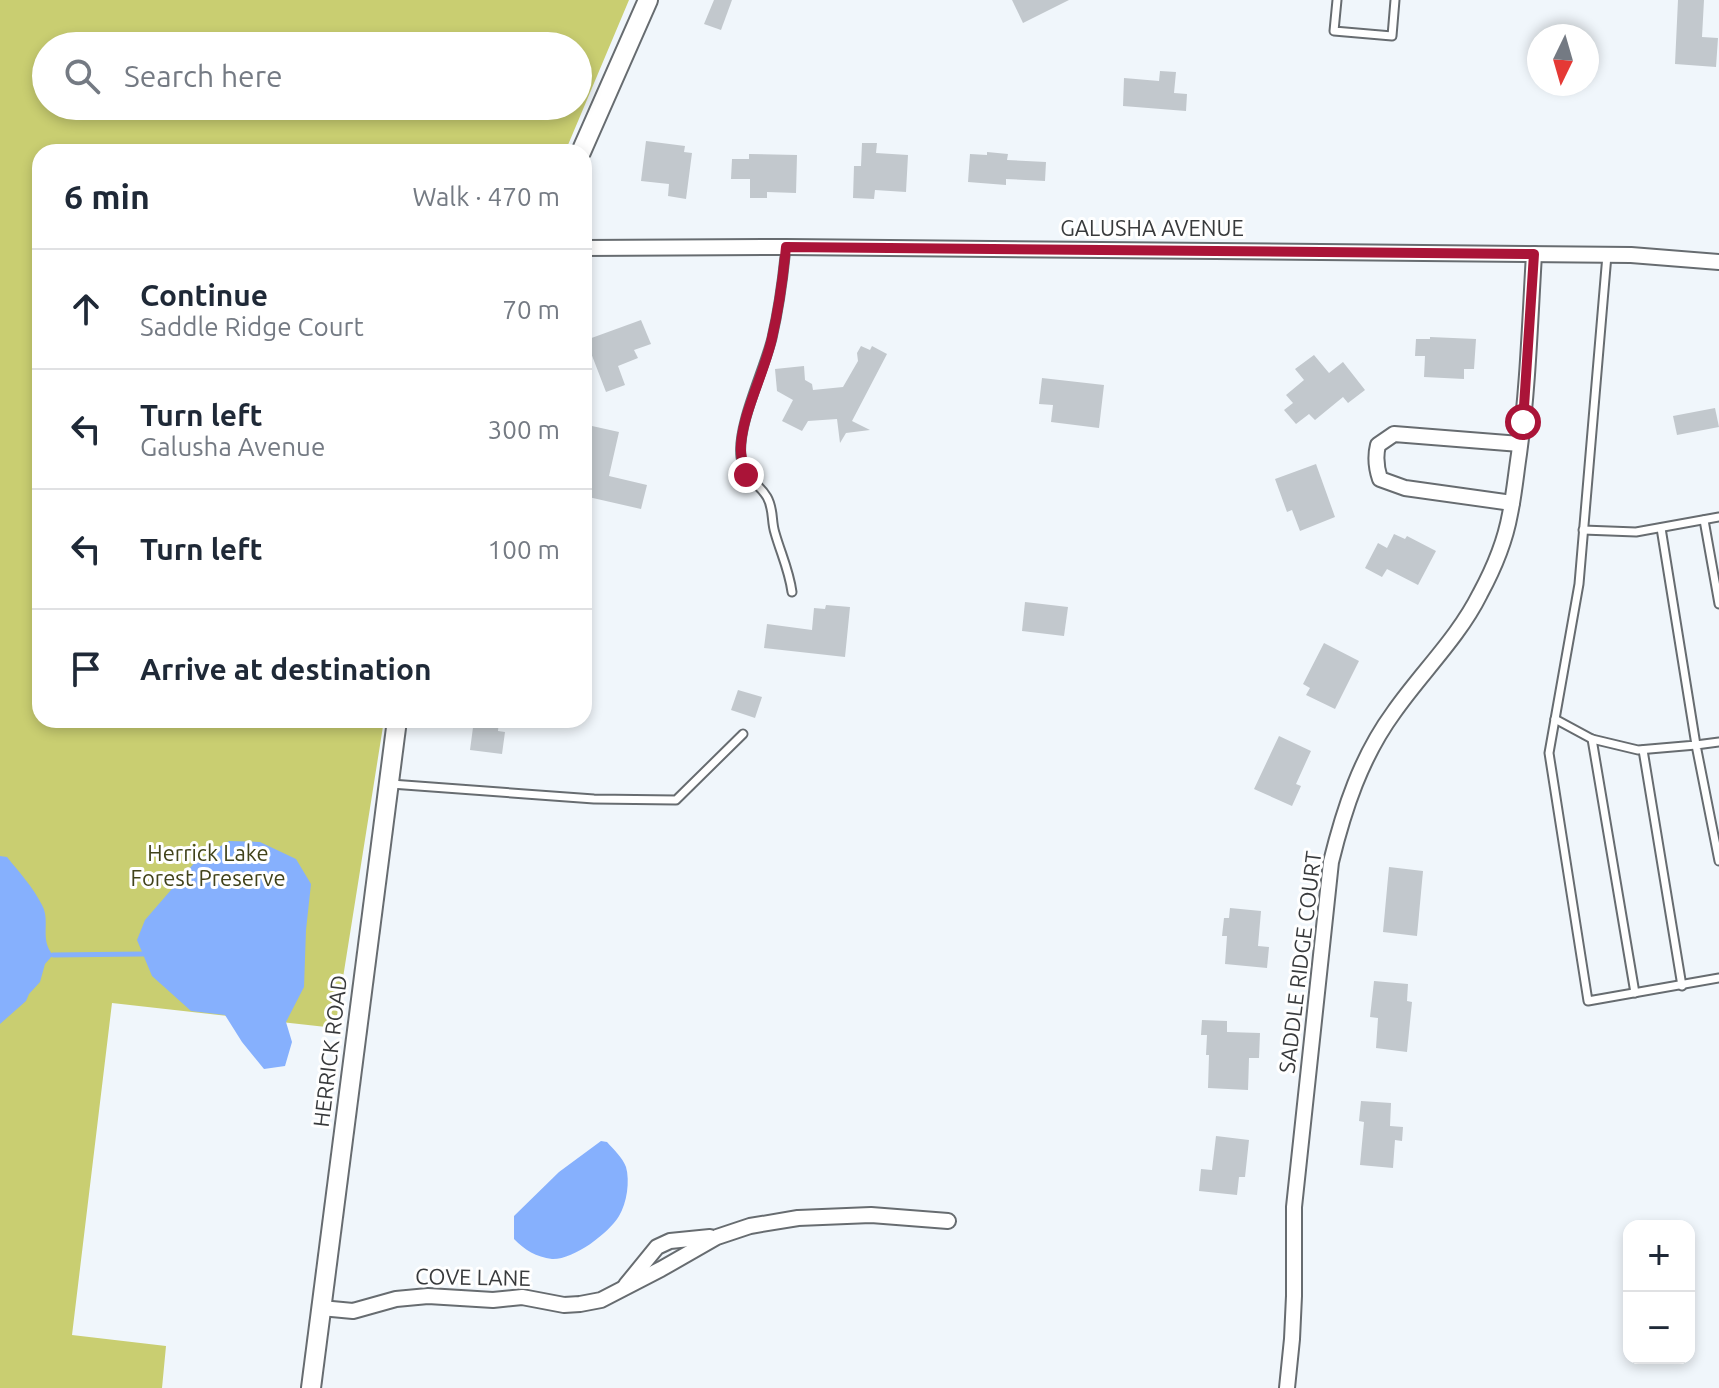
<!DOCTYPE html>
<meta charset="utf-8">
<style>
body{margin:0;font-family:Ubuntu,sans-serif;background:#f6f6f7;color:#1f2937}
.controls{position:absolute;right:24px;bottom:24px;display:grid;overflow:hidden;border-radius:16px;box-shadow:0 4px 12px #0003}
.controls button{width:72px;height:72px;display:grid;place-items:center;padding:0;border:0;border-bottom:2px solid #e0e1e3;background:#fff;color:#1f2937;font:40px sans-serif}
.compass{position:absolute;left:1527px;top:24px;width:72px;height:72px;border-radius:50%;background:#fff;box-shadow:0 4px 12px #0003;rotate:185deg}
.stop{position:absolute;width:24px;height:24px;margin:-18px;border:6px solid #aa1438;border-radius:50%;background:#fff}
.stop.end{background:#aa1438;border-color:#fff;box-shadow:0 2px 8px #0008}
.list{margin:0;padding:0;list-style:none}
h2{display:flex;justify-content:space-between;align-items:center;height:104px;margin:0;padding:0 32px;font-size:34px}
h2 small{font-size:26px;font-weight:400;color:#747a83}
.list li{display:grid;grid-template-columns:52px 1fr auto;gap:24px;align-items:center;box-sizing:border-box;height:120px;padding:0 32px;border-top:2px solid #e0e1e3}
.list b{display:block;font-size:30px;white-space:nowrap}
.list p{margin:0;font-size:26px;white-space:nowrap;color:#747a83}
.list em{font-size:26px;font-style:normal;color:#747a83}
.icon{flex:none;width:44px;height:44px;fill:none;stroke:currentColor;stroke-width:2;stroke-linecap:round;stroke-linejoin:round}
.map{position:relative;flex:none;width:1719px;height:1388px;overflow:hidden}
.search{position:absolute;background:#fff;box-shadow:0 4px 12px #0003;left:32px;top:32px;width:560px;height:88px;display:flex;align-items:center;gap:20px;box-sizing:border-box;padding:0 28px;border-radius:44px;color:#747a83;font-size:30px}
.panel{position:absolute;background:#fff;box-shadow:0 4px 12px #0003;left:32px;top:144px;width:560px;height:584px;border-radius:24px}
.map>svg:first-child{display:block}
.green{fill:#c9ce71;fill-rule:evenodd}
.water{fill:#86b0fd}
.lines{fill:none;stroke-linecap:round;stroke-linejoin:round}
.stream{stroke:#86b0fd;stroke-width:5}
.building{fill:#c2c8cd}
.service-casing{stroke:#676c70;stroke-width:11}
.minor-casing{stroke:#676c70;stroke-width:18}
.tertiary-casing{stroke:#676c70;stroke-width:22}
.service{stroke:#fff;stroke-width:7}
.minor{stroke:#fff;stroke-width:14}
.tertiary{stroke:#fff;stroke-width:18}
.route{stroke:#aa1438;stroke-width:10}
.labels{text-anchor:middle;stroke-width:6;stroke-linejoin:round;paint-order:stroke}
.street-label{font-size:22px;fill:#383a3c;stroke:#fff}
.park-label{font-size:22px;fill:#41431b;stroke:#fff}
</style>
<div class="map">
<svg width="1719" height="1388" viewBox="0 0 1719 1388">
<rect width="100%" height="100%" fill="#f0f6fb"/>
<path class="green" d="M0,0H629L565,152H40V720H384L335,1028L112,1003L72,1335L166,1346L162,1388H0ZM46,46H578V106H46Z"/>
<g class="water">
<path d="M229,841L260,842L296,859L311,884L306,930L304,987L286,1022L292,1042L285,1066L264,1069L242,1042L225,1015L191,1011L152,976L137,940L145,920L196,861Z"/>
<path d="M0,856L7,857C19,872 33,887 42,905C51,921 39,939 53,955L45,964L40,982L29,994L26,1001L0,1024Z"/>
<path d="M601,1141L607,1142C613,1149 623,1158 626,1167C630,1181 627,1203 619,1216C608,1234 573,1260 552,1259C536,1257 525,1250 514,1239V1216L559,1172Z"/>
</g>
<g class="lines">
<path class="stream" d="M53,955L143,954"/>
</g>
<g class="building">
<path d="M714,0H732L721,30L704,24Z"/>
<path d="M1012,0H1069L1023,23Z"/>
<path d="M1678,0H1704L1702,37L1718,38L1716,67L1675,64Z"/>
<path d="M1160,71L1176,72L1174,93L1187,94L1186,111L1123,106L1124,78L1159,81Z"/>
<path d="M646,141L685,146L684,152L692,153L686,199L668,196L669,184L641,181Z"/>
<path d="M862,143H877L876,153L908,155L906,192L875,190L874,199L853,198L854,166H861Z"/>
<path d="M987,152L1008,154L1007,160L1046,162L1045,181L1006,179V185L968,182L970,154L987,155Z"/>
<path d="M749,154L797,155L796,193L767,192V198H750V179H731L732,159H749Z"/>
<path d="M641,320L651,344L634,350L638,358L618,366L625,385L606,392L586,340Z"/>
<path d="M1430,337L1476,339L1474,369H1464V379L1424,377L1425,356H1415L1416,339H1430Z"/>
<path d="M861,346L870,350L872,346L887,354L852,421L870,430L846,433L840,443L837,419L808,421L802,431L782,421L793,400L777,391L775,369L804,366L805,380L812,384L813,390L843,387L858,361L857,353Z"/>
<path d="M1314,355L1329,373L1343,362L1365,390L1348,403L1343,397L1315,420L1309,414L1296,424L1284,410L1293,403L1286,395L1304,380L1295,369Z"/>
<path d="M1042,378L1104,385L1099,428L1051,422L1053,405L1039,404Z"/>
<path d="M1715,408L1719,427L1677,435L1673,416Z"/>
<path d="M592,426L619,432L609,476L647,485L641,509L584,496V460Z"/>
<path d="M1316,464L1335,517L1300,531L1292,510L1287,512L1275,479Z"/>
<path d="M1394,534L1405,539L1407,536L1436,551L1418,585L1387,569L1382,577L1365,568L1378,543L1387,548Z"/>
<path d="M1025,602L1068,607L1064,636L1022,631Z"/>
<path d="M826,605L850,607L845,657L764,648L767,624L812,630L814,608L825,609Z"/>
<path d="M1324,643L1359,661L1335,709L1306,695L1310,688L1303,684Z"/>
<path d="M738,690L762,697L755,718L731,710Z"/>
<path d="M474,720H499L498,731L505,732L502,754L470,750Z"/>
<path d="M1279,736L1311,751L1296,784L1301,786L1292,806L1254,789Z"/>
<path d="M1389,867L1423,871L1417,936L1383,932Z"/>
<path d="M1230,908L1261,911L1258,946L1269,947L1267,968L1225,964L1227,936H1222L1224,918H1229Z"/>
<path d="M1374,981L1408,984L1407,1001L1412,1002L1407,1052L1376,1048L1378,1018L1370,1017Z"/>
<path d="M1202,1020L1227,1021V1032L1260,1033L1259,1058H1249L1248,1090L1208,1088L1209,1055H1206L1207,1035H1201Z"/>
<path d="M1361,1101L1391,1103L1390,1126L1403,1127L1402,1141L1395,1140L1393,1168L1360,1165L1364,1122L1359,1121Z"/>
<path d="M1216,1136L1249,1140L1245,1177H1239L1237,1195L1199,1191L1201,1169L1212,1170Z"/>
</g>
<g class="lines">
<g class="service-casing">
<g id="service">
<path d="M1337,0L1334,31L1392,36L1395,0"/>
<path d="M786,247C783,278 779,308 772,338C764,371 737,425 741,457C745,483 756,479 767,497C774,509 771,521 775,533C781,554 789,570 792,592"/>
<path d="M1607,255L1579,584L1549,753L1588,1001L1719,978"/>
<path d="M1704,520L1719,604"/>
<path d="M1583,530L1636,532L1719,517"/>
<path d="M1555,719L1592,739L1638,750L1696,745L1661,528"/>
<path d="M1592,739L1635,993"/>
<path d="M1719,742L1696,745L1719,861"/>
<path d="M1643,750L1682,986"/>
<path d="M391,784L594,799L676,800L743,734"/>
</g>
</g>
<g class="minor-casing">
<g id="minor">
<path d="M584,248L786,247L1631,255L1719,262"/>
<path d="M1512,503L1405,488L1380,479C1376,467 1375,457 1378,445L1394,434L1520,444"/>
<path d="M626,1285L657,1247L670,1241L710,1237"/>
<path d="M321,1308L353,1311L396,1299L428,1296L493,1300L522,1297L564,1305L580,1304L601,1300L661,1269L717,1237L750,1226L798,1218L871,1215L948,1221"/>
<path d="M1287,1388L1292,1339L1294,1296V1207L1331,862C1344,809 1361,757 1394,712C1422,672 1458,638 1480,594C1493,570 1505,542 1510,514C1514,495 1516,474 1519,454C1528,388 1530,321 1534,254"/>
</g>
</g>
<g class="tertiary-casing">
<g id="tertiary">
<path d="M581,152L648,0"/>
<path d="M311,1388L397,720"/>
</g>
</g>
<use href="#service" class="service"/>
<use href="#minor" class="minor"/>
<use href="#tertiary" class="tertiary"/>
</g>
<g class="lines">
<path class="route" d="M746,475C743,465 740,455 741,445C743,412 765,372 772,338C779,308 783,278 786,247L1534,254L1523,422"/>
</g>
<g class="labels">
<g class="street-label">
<text x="1152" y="236">GALUSHA AVENUE</text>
<text transform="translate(1300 962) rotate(-83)" y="8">SADDLE RIDGE COURT</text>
<text transform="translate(330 1051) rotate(-83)" y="8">HERRICK ROAD</text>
<text transform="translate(473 1277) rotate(1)" y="8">COVE LANE</text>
</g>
<g class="park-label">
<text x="208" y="861">Herrick Lake<tspan x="208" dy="25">Forest Preserve</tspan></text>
</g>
</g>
</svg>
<div class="controls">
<button>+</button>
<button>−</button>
</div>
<svg class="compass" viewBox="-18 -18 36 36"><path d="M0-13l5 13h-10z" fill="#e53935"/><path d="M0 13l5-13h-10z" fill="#747a83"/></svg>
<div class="stop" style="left:1523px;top:422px"></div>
<div class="stop end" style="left:746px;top:475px"></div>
<div class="search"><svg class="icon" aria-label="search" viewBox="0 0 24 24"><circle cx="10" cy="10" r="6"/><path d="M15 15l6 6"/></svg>Search here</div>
<section class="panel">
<h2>6 min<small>Walk · 470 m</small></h2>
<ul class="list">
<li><svg class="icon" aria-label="ahead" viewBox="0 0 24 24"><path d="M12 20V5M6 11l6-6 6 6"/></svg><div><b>Continue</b><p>Saddle Ridge Court</p></div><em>70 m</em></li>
<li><svg class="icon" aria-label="left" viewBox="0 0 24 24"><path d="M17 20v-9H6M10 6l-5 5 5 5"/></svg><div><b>Turn left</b><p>Galusha Avenue</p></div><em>300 m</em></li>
<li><svg class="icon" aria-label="left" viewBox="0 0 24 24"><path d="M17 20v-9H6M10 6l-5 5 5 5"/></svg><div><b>Turn left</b></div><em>100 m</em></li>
<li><svg class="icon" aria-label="arrive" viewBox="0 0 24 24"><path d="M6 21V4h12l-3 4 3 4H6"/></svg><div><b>Arrive at destination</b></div></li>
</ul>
</section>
</div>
